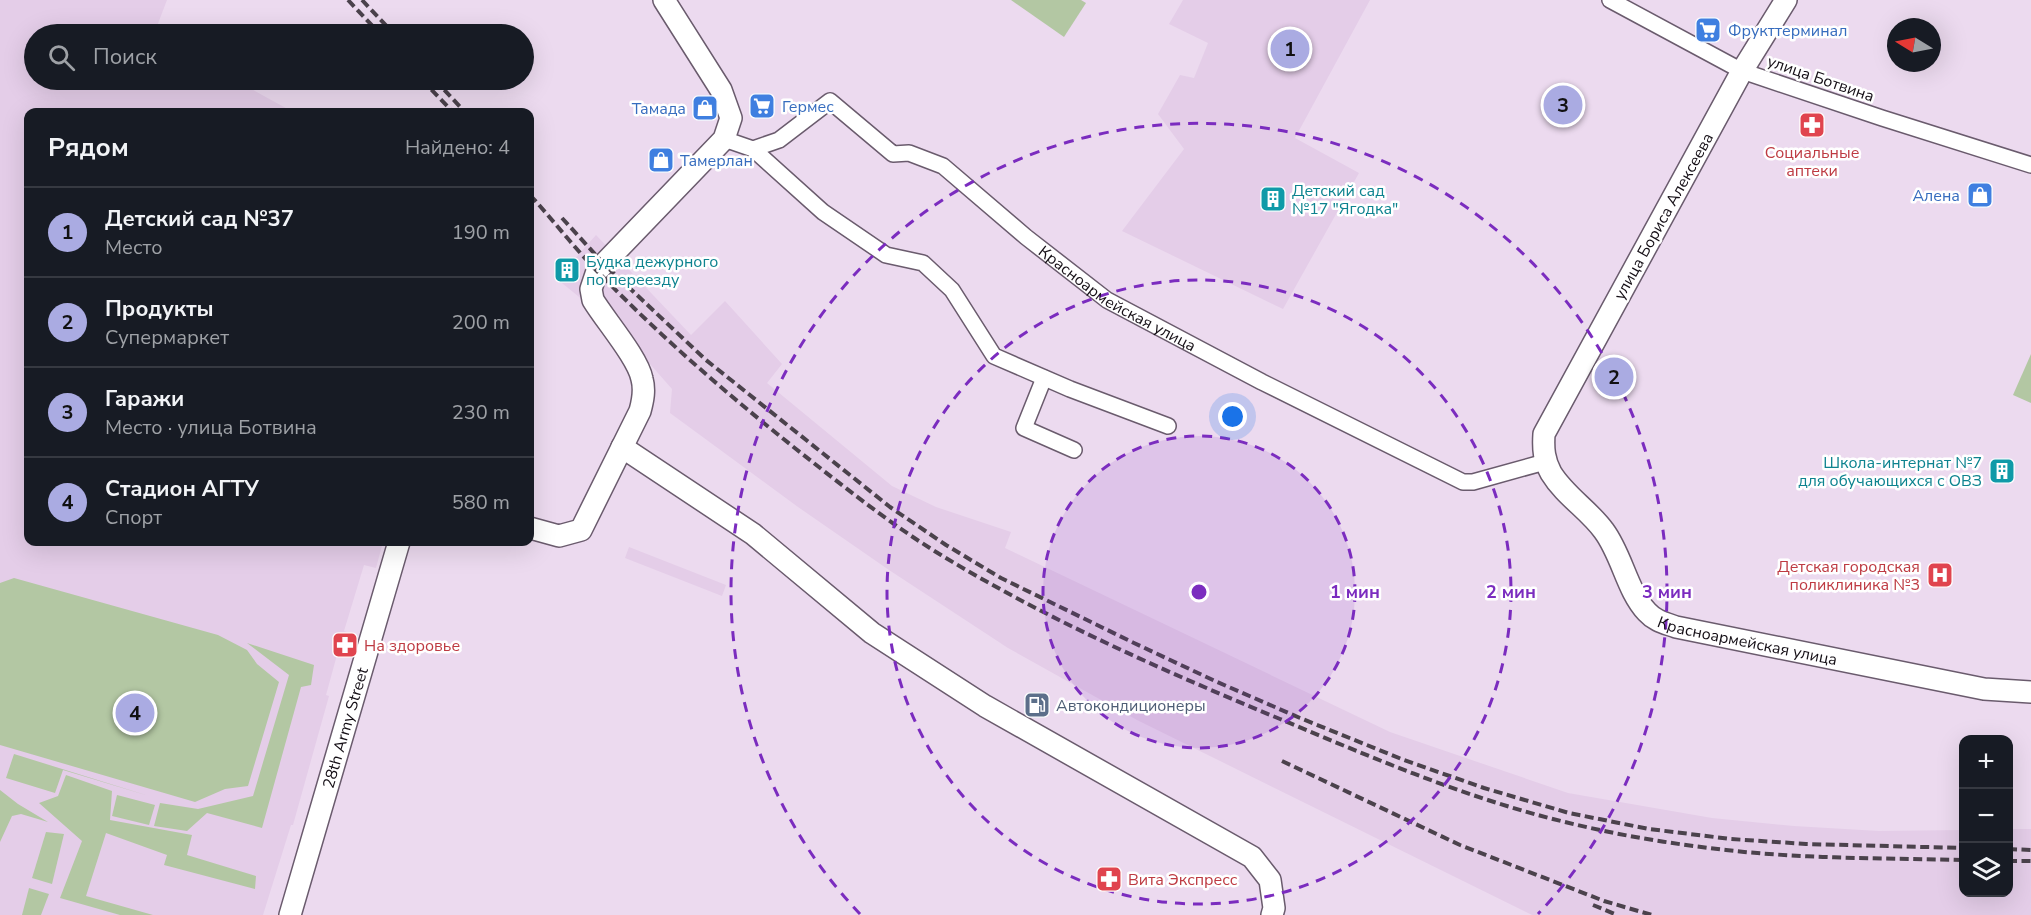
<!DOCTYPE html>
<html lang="ru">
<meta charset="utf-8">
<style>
body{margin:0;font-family:"Nunito Sans",sans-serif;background:#20242c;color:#f1f3f6}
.controls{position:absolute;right:18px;bottom:18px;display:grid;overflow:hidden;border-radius:12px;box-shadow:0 6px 24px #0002}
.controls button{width:54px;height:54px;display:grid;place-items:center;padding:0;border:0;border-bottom:2px solid #363941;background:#171b24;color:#f1f3f6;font:30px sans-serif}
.compass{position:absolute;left:1887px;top:18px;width:54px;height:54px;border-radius:50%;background:#171b24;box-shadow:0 6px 24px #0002;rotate:280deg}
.you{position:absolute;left:1233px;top:417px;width:21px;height:21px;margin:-15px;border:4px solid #fff;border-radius:50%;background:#1a73e8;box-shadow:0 0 0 9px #1a73e833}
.badge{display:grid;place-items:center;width:39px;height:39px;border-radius:50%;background:#aaabe2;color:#111;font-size:20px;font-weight:700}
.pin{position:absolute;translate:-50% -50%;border:3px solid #fff;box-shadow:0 2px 6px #0006}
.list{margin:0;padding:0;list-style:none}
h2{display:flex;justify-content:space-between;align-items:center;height:78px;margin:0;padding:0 24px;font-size:26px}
h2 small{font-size:20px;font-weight:400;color:#9ea1a6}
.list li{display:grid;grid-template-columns:39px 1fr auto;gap:18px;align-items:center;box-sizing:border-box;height:90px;padding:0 24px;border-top:2px solid #363941}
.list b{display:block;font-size:22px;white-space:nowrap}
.list p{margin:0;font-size:20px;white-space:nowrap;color:#9ea1a6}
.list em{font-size:20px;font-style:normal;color:#9ea1a6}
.icon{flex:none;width:33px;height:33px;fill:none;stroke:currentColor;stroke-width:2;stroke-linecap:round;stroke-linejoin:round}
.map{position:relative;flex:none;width:2031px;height:915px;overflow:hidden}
.search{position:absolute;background:#171b24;box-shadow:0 6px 24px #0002;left:24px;top:24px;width:510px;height:66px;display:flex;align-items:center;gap:15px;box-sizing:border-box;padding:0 21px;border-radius:33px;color:#9ea1a6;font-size:22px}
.panel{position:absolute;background:#171b24;box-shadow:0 6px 24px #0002;left:24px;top:108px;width:510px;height:438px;border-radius:12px}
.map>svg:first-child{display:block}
.built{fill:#e4cde8}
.green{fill:#b3c7a3}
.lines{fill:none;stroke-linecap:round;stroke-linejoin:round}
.street-casing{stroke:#6a5b6d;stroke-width:18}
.secondary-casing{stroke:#6a5b6d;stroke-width:24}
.street{stroke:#fff;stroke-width:15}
.secondary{stroke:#fff;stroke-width:21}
.rail{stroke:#4b424c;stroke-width:4;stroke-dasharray:9 4.5;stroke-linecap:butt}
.ring{fill:none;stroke:#7b2cbf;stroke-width:3;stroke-dasharray:10 8}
.labels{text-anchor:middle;stroke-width:5;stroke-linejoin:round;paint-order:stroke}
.shop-label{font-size:16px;fill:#366cbe;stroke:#fff;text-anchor:start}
.street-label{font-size:16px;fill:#140e15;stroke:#fff}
.health-label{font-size:16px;fill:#be3a42;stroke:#fff;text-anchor:start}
.culture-label{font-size:16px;fill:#0d838f;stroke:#fff;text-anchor:start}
.service-label{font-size:16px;fill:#4e5e75;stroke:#fff;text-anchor:start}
.centre{fill:#7b2cbf;stroke:#fff;stroke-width:3}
.ring-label{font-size:18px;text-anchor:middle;font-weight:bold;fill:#7b2cbf;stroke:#fff;stroke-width:5;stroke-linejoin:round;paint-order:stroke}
</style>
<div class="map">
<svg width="2031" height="915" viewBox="0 0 2031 915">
<rect width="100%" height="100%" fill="#ecdaef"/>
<g class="built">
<path d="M0,0H167L154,34H34V80H235L293,112H28V542H383L376,568L364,565L344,631L352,634L346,657L337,655L326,695L329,696L293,825H291L263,915H0Z"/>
<path d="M1183,0H1370L1295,138L1359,173L1283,309L1122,231L1184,149L1158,114L1180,75L1194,78L1208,43L1169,24Z"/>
<path d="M596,235L691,335L725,301L782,364L767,383L892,486L936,507L1011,532L1005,548L1390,732L1568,793L1712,818L1794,826L1879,831L1963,830L1964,892H2008L2009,829H2031V915H1532L1137,720L1008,648L889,570L798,507L670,413L672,389L621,331L557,279Z"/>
<path d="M629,547L726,585L722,596L625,558Z"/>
</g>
<g class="green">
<path d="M1011,0H1081L1086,3L1064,37Z"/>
<path d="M2031,354V403L2013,395Z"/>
<path d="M14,578L218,635L247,650L257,664L279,682L248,786L225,789L195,802L0,745V583Z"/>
<path d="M247,643L314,665L311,685L301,687L262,828L207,813L187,831L154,826L160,803L198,809L253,796L289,675Z"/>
<path d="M14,754L149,796L63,770L55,793L6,778Z"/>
<path d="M66,775L112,791L110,820L192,835L187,855L256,876L255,889L164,865L167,855L106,833L86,896L153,915H120L60,898L82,841L39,803L58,796Z"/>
<path d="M0,790L18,804L48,822L21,814L12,816L0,842Z"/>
<path d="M117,795L155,805L149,825L112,816Z"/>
<path d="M46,832L64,834L52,884L32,878Z"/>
<path d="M29,888L49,894L41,915H22Z"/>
</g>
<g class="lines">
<g class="street-casing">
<g id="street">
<path d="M1610,0L1742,71L1882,118L2031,165"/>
<path id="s1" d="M724,139L753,149L779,140L830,101L893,154L909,153L943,166L1026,237L1107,300L1262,382L1463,482H1473L1545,462"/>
<path d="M753,149L823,212L886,255L923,263L952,290L994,356L1070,389L1168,426"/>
<path d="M1044,378L1024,428L1074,450"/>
</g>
</g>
<g class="secondary-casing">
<g id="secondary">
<path id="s2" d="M1786,0L1742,71L1544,434C1543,449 1544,460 1551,473C1565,496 1589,510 1604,531C1622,555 1627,591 1647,612C1655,621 1665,623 1676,627L1984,689L2031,692"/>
<path d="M622,447L753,534L872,633L985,706L1252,857L1270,880L1274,908L1272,915"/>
<path d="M530,528L559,536L581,530L640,411C643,400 645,390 642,379C638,358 605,320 593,300L591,289L597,271L724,139L731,118L721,90L664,0"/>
<path id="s3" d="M290,915L399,542"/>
</g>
</g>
<use href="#street" class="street"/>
<use href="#secondary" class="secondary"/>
<g class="rail">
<path d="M348,0L380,34"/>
<path d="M362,0L394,34"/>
<path d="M422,80L453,112"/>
<path d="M435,80L465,112"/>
<path d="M530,195C554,221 575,249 600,274C661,337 727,394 796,449C843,486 890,524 941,555C1048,620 1164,671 1280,719C1373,758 1466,798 1565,822C1617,835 1672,844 1726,850C1805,859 1885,858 1964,860"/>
<path d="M562,218L604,264L706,360L890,507L946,545L1001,578L1134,643L1215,681L1300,718L1404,760L1484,788L1569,813L1649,829L1731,839L1806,844L1964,848"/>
<path d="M1282,761L1460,845L1604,901L1652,915"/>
<path d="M2008,849L2031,850"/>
<path d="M2008,861H2031"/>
<path d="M1593,905L1617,915"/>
</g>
</g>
<circle cx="1199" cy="592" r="156" fill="#7b2cbf" fill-opacity=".12"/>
<g class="ring">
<circle cx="1199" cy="592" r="156"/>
<circle cx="1199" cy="592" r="312"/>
<path d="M860 914A468 468 0 1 1 1538 914"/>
</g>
<defs>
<g id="supermarket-square" transform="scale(1.35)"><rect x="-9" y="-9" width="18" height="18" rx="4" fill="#3f7fe0" stroke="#fff"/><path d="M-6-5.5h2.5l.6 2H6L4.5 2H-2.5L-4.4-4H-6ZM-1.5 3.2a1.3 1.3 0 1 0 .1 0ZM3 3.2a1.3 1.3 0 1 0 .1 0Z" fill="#fff"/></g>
<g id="shop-square" transform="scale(1.35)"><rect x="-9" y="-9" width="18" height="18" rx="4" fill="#3f7fe0" stroke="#fff"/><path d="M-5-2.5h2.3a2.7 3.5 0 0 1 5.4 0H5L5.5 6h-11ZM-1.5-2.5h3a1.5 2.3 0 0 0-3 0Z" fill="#fff"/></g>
<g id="pharmacy-square" transform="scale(1.35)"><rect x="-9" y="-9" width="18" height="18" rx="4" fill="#e0444e" stroke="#fff"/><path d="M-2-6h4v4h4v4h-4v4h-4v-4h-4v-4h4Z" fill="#fff"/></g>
<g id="building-square" transform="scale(1.35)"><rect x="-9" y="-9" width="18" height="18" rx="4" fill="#0f9aa8" stroke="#fff"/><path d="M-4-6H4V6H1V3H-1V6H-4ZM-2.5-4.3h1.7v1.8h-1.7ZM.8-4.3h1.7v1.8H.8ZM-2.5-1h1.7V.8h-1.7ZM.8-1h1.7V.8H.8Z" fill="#fff"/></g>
<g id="hospital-square" transform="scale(1.35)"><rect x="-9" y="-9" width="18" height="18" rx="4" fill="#e0444e" stroke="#fff"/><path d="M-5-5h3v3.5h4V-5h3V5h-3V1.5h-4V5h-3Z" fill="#fff"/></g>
<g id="fuel-square" transform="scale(1.35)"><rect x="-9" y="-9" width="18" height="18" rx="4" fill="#5c6f8a" stroke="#fff"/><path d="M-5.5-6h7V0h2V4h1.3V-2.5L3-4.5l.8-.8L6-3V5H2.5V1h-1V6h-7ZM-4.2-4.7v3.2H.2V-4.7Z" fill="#fff"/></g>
</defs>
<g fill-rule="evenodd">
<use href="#supermarket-square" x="1708" y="30"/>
<use href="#supermarket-square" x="762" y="106"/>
<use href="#shop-square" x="705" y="108"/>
<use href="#pharmacy-square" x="1812" y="125"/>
<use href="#shop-square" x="661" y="160"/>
<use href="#shop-square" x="1980" y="195"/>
<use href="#building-square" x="1273" y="199"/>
<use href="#building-square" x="567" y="270"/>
<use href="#building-square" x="2002" y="471"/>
<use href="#hospital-square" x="1940" y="575"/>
<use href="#pharmacy-square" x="345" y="645"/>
<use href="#fuel-square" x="1037" y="705"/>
<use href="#pharmacy-square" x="1109" y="879"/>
</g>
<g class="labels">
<g class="shop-label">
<text x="1728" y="36">Фрукттерминал</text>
<text x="782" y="112">Гермес</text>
<text x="686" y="114" text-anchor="end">Тамада</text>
<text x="680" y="166">Тамерлан</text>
<text x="1960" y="201" text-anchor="end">Алена</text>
</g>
<g class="street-label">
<text transform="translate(1821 78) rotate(19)" y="6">улица Ботвина</text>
<text transform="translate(1663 216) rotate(-61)" y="6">улица Бориса Алексеева</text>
<text dy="6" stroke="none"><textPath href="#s1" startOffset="477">Красноармейская улица</textPath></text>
<text dy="6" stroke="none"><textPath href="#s2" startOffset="814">Красноармейская улица</textPath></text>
<text dy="6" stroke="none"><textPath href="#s3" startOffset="195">28th Army Street</textPath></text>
</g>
<g class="health-label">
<text x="1812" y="158" text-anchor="middle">Социальные<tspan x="1812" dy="18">аптеки</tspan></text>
<text x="1920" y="572" text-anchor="end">Детская городская<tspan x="1920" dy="18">поликлиника №3</tspan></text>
<text x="364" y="651">На здоровье</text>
<text x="1128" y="885">Вита Экспресс</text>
</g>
<g class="culture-label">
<text x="1292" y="196">Детский сад<tspan x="1292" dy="18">№17 "Ягодка"</tspan></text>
<text x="586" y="267">Будка дежурного<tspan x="586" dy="18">по переезду</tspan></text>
<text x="1982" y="468" text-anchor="end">Школа-интернат №7<tspan x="1982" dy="18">для обучающихся с ОВЗ</tspan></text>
</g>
<g class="service-label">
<text x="1056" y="711">Автокондиционеры</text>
</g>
</g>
<circle cx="1199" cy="592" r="9" class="centre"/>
<g class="ring-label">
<text x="1355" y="598">1 мин</text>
<text x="1511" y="598">2 мин</text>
<text x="1667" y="598">3 мин</text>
</g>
</svg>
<div class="controls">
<button>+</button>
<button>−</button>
<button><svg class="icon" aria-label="layers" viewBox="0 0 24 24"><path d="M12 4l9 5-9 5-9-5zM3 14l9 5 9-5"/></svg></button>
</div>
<svg class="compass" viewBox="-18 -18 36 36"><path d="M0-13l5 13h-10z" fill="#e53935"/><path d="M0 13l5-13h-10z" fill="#9ea1a6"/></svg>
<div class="you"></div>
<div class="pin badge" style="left:1290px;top:49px">1</div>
<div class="pin badge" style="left:1614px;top:377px">2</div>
<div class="pin badge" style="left:1563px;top:105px">3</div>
<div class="pin badge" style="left:135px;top:713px">4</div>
<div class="search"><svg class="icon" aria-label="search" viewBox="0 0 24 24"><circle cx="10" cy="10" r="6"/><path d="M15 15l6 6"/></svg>Поиск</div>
<section class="panel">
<h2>Рядом<small>Найдено: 4</small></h2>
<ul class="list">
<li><span class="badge">1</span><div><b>Детский сад №37</b><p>Место</p></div><em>190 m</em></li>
<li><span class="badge">2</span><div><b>Продукты</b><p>Супермаркет</p></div><em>200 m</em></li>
<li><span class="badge">3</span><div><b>Гаражи</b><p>Место · улица Ботвина</p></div><em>230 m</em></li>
<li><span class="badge">4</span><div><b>Стадион АГТУ</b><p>Спорт</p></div><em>580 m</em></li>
</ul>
</section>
</div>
